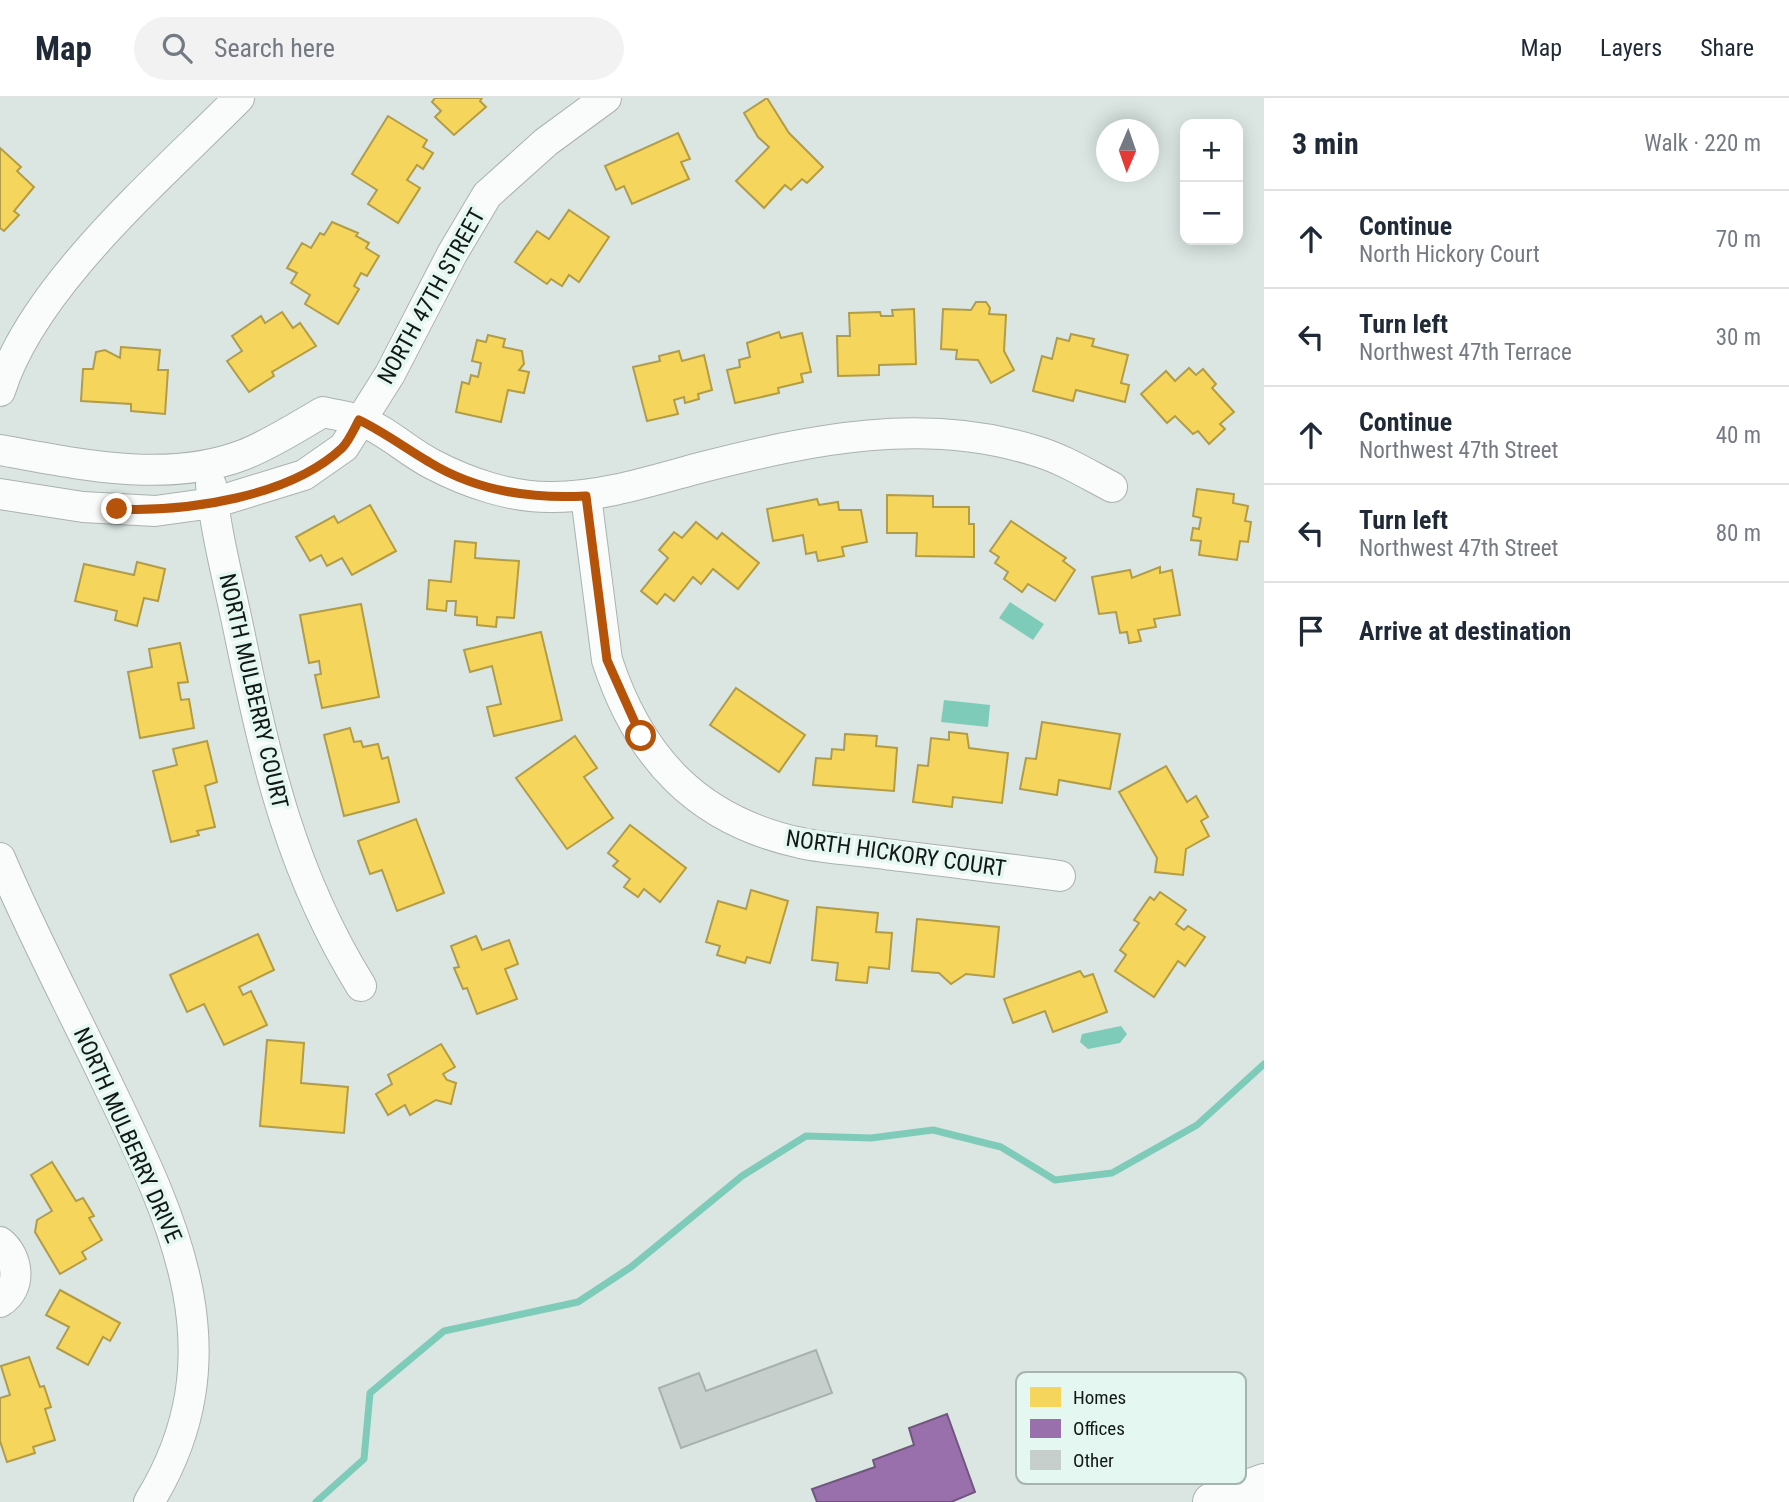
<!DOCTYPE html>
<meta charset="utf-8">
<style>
body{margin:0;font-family:"Roboto Condensed",sans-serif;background:#f2f2f3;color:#1f2937}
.controls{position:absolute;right:21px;top:21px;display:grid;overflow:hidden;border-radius:14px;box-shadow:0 4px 18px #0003}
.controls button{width:63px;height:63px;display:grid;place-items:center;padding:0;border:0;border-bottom:2px solid #e0e1e3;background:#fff;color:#1f2937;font:35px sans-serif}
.compass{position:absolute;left:1096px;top:21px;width:63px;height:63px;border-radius:50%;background:#fff;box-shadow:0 4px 18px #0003;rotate:182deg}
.stop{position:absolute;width:21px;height:21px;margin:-16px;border:5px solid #b45309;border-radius:50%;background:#fff}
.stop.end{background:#b45309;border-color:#fff;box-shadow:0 2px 7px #0008}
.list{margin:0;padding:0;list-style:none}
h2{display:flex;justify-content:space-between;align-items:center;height:91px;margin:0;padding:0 28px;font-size:30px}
h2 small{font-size:23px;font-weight:400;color:#747a83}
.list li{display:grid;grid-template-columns:46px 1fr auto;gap:21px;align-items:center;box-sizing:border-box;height:98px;padding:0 28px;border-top:2px solid #e0e1e3}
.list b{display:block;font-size:26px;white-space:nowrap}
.list p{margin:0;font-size:23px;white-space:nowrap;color:#747a83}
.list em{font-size:23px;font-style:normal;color:#747a83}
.icon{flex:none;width:38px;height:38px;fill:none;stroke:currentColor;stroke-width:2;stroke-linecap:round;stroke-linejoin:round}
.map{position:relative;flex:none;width:1264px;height:1404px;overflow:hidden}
header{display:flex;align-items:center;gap:42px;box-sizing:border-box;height:98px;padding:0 35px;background:#fff;border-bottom:2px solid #e0e1e3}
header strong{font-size:33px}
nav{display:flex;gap:38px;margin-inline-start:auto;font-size:24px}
.search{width:490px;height:63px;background:#f2f2f3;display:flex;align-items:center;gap:18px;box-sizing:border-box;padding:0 24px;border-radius:38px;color:#747a83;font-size:26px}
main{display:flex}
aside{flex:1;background:#fff}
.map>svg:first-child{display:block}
.water{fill:#7fcbba}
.homes{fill:#f6d55c;stroke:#b19c47;stroke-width:2}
.offices{fill:#9970ab;stroke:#70567e;stroke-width:2}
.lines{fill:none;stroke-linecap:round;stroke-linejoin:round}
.stream{stroke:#7fcbba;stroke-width:7}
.building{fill:#c6cfcc;stroke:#a8b0ae;stroke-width:2}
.minor-casing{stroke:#aab2b0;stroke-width:32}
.major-casing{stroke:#aab2b0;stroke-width:40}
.minor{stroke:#fafbfb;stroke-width:30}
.major{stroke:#fafbfb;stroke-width:38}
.route{stroke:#b45309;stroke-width:9}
.labels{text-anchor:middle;stroke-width:7;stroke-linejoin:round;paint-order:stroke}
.street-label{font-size:23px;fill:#111816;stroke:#e4f7f1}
.key{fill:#e4f7f1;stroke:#a5b4af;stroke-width:2}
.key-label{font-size:19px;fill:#111816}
</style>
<header>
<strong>Map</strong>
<div class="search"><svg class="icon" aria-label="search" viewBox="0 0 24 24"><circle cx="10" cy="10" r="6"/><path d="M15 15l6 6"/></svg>Search here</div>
<nav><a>Map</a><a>Layers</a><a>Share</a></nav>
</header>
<main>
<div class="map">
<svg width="1264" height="1404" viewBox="0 0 1264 1404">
<rect width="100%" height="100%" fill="#dbe6e3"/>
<g class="water">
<path d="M1010,504L1044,526L1033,542L999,520Z"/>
<path d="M944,602L990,607L988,629L941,624Z"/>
<path d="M1121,928L1127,936L1120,945L1088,951L1080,944L1082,936Z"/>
</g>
<g class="homes">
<path d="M435,0H482L480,3L486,9L454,37L435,19L441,13L432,4Z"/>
<path d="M767,0L789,35L823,69L807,85L802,81L791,92L785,87L764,110L736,83L769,49L758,39L744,15Z"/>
<path d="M388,18L427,42L423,49L433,55L423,71L417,67L407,82L420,90L398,125L368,106L377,92L352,76Z"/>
<path d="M678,35L690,61L681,64L689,81L632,106L624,88L616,92L605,68Z"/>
<path d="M0,50L21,69L17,73L34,89L14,113L19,117L4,133L0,130Z"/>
<path d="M569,112L609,139L579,184L569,177L562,188L551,181L547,186L515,164L537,133L549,141Z"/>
<path d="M332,124L358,135L356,138L369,145L366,150L379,158L367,178L361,175L354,188L359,191L338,226L305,206L310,197L291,185L297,175L287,170L302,145L311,150L320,135L324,137Z"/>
<path d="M976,204H986L990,210L989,216L1006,217L1004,253L1014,272L991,285L978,262L956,261L957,252L941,251L943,211L971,212Z"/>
<path d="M914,211L916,266L879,267V277L838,278L837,238H850L849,215L880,214L881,218H893L892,212Z"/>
<path d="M282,214L293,230L300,225L316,248L272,274L274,278L249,294L227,263L242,253L232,238L261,218L265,225Z"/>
<path d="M779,234L781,240L802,235L811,274L801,276L803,284L778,290L779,295L735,305L727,272L740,269L739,262L750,259L747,245Z"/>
<path d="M1071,236L1094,241L1092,248L1128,257L1121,285L1129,287L1125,304L1076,292L1073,303L1033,293L1042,258L1052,261L1057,240L1069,243Z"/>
<path d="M488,237L505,241L503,249L522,253L524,266L519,272L529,274L524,295L508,292L501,324L456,314L462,284L469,286L471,277L478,279L481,265L472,263L477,242L486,244Z"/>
<path d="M121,249L160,252L158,272H168L165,316L131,313V306L81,303L83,271H93L96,254L105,252L120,260Z"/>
<path d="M679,253L682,263L704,257L712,292L698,296L699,301L685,305L684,299L674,302L678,316L647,323L633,269L660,263L659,258Z"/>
<path d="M1189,270L1196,277L1203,271L1216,286L1212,290L1234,314L1220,326L1225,331L1209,346L1198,333L1193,336L1175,318L1167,325L1141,296L1166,273L1175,283Z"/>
<path d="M1197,391L1234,396L1233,405L1248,408L1245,423L1251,424L1248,444L1240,443L1237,462L1199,457L1201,443L1191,442L1193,430L1199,431L1201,420L1193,418Z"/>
<path d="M887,397L933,398V409H969V426H974V459L916,458L917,435H887Z"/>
<path d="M817,401L819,407L838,404L839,412H861L867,444L842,449L844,458L818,463L816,454L806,456L803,437L773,443L767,411Z"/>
<path d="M370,407L396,453L352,477L342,460L327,468L321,457L310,463L296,439L334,418L338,425Z"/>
<path d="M1011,423L1066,460L1063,463L1075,472L1055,503L1028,486L1022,494L1004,481L1008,474L995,465L999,459L990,453Z"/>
<path d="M696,424L717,441L722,435L759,465L738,491L713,471L701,486L693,479L674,503L665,496L657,506L641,493L668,460L659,452L674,434L682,440Z"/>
<path d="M455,443L476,445L475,460L519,463L514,520L497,519L496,529L477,527V519L455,517L456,503H447L446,513L427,511L429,482L451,484Z"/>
<path d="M137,464L165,471L158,503L144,500L137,528L115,522L117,513L75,503L84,466L134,477Z"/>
<path d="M1160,469V475L1172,472L1180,517L1154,521L1156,529L1138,532L1141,543L1129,545L1127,534L1120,535L1116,514L1099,516L1092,479L1130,472L1132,480Z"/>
<path d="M361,506L379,599L322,610L315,577L321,576L319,563L309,565L300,517Z"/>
<path d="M541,534L562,622L494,638L487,609L501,606L492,568L470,574L464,552Z"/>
<path d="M180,545L188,584L178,585L181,602L189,601L194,630L140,640L128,574L152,569L149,551Z"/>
<path d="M736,590L805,637L779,674L710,627Z"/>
<path d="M1042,624L1120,636L1110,691L1059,682L1057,697L1020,691L1026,660L1036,661Z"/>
<path d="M350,630L354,644L361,643L363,649L378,646L382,661L388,659L399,704L344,718L324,637Z"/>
<path d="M949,634L967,636L969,650L1008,655L1002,705L953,699L952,709L913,704L918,667L928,668L931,640L949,642Z"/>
<path d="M845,636L877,638L876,648L897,650L894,693L813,687L816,660L831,661L832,651L844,652Z"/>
<path d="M575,638L597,670L584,679L613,720L567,751L516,680Z"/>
<path d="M207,643L217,684L205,688L215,729L197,733L199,737L171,744L153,673L177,667L173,651Z"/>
<path d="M1166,668L1187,704L1196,698L1208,719L1201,723L1209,738L1186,751L1183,777L1155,774L1157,760L1119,694Z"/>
<path d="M416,721L444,795L397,813L382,772L370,776L358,743Z"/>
<path d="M630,727L686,770L660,804L644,791L638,799L624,789L630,781L613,768L618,763L608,755Z"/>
<path d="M751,792L788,803L770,865L747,859L745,865L717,857L720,848L706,844L718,803L746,811Z"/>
<path d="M1160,794L1186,812L1176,826L1184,832L1188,828L1205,839L1185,868L1178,863L1154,899L1115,873L1126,857L1120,852L1139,825L1134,822L1150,799L1154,802Z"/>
<path d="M817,809L878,815L876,834L892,835L889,871L869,869L867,885L836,882L838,865L812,862Z"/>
<path d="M917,821L999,829L994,879L966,876L951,886L939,875L912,873Z"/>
<path d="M258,836L274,872L239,889L243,897L251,893L267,927L224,947L204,906L187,914L170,877Z"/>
<path d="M476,838L482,852L509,842L518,866L505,871L517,901L477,916L467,890L463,891L454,870L459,869L451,848Z"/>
<path d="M1080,873L1084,879L1093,876L1107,914L1053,934L1045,913L1013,925L1004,901Z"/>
<path d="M267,942L304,945L301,985L348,989L344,1035L260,1028Z"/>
<path d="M441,946L455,969L443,976L447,982L456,985L451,1006L436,1002L410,1017L405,1007L388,1017L376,996L392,986L388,977Z"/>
<path d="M52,1064L76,1103L83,1100L94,1118L89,1120L102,1142L82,1154L86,1161L60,1176L35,1134L37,1122L52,1113L31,1077Z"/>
<path d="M60,1192L120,1225L110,1243L103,1239L88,1267L57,1250L69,1229L46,1217Z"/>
<path d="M29,1259L40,1289L44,1288L51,1309L45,1311L55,1342L33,1349L35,1355L7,1364L0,1343V1300L10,1297L1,1268Z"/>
</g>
<path class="offices" d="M947,1316L975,1394L951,1404H817L812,1391L875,1369L873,1362L914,1347L909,1330Z"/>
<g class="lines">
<path class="stream" d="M316,1404L364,1361L370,1295L444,1233L578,1204L631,1169L742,1078L806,1038L871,1040L933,1032L1001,1049L1055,1082L1112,1075L1197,1027L1264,966"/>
</g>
<path class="building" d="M816,1252L832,1295L681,1350L659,1290L699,1275L706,1293Z"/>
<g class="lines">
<g class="minor-casing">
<g id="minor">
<path d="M0,293C33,187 161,79 239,0"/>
<path d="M0,352C77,366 167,386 243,357C271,346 297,329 323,314C335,317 348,318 359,322C386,332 407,353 432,366C468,385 512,400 553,399C603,399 654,382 703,369C813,341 924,318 1036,353C1063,361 1087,376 1112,389"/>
<path d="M211,387C216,438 230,488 240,538C267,667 291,775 361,888"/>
<path d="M0,396L83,409L155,413L213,405L304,377L344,349L390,276L452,156L487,97L546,44L606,0"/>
<path d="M586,398L607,562C639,660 698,723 801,745C828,751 858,752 885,756C943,763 1002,770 1060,778"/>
<path d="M0,760C33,838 73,913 109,989C176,1127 239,1258 149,1404"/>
<path d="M0,1144C18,1158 23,1190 0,1204"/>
</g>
</g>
<g class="major-casing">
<path id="major" d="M1212,1404L1264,1385"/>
</g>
<use href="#minor" class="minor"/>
<use href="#major" class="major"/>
</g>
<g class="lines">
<path class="route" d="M117,411C187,414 290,399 342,350C349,343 354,331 359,322C384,334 405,350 429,364C476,393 532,401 586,398L607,562L641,638"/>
</g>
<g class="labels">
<g class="street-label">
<text transform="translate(431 198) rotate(-61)" y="8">NORTH 47TH STREET</text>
<text transform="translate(254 593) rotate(77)" y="8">NORTH MULBERRY COURT</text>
<text transform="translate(896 755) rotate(8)" y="8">NORTH HICKORY COURT</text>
<text transform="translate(128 1037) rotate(66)" y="8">NORTH MULBERRY DRIVE</text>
</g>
</g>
<rect x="1016" y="1274" width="230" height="112" rx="10" class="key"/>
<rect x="1030" y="1289" width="31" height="20" fill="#f6d55c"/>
<rect x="1030" y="1321" width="31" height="19" fill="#9970ab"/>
<rect x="1030" y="1352" width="31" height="20" fill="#c6cfcc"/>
<g class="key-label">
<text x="1073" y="1306">Homes</text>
<text x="1073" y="1337">Offices</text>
<text x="1073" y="1369">Other</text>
</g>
</svg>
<div class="controls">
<button>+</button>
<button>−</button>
</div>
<svg class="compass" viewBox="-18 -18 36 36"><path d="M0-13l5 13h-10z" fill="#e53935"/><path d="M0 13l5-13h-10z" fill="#747a83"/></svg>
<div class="stop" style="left:641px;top:638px"></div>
<div class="stop end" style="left:117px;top:411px"></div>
</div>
<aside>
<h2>3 min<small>Walk · 220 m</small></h2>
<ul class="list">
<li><svg class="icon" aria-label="ahead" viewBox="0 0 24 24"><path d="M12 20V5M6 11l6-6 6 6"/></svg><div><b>Continue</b><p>North Hickory Court</p></div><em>70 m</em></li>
<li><svg class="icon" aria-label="left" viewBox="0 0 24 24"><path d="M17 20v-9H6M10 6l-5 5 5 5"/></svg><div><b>Turn left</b><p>Northwest 47th Terrace</p></div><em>30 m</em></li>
<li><svg class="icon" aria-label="ahead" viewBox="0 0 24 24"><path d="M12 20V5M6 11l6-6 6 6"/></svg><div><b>Continue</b><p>Northwest 47th Street</p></div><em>40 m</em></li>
<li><svg class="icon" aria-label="left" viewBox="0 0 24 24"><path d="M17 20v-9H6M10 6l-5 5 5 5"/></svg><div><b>Turn left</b><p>Northwest 47th Street</p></div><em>80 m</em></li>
<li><svg class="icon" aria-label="arrive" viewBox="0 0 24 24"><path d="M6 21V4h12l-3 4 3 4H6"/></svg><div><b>Arrive at destination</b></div></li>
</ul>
</aside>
</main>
